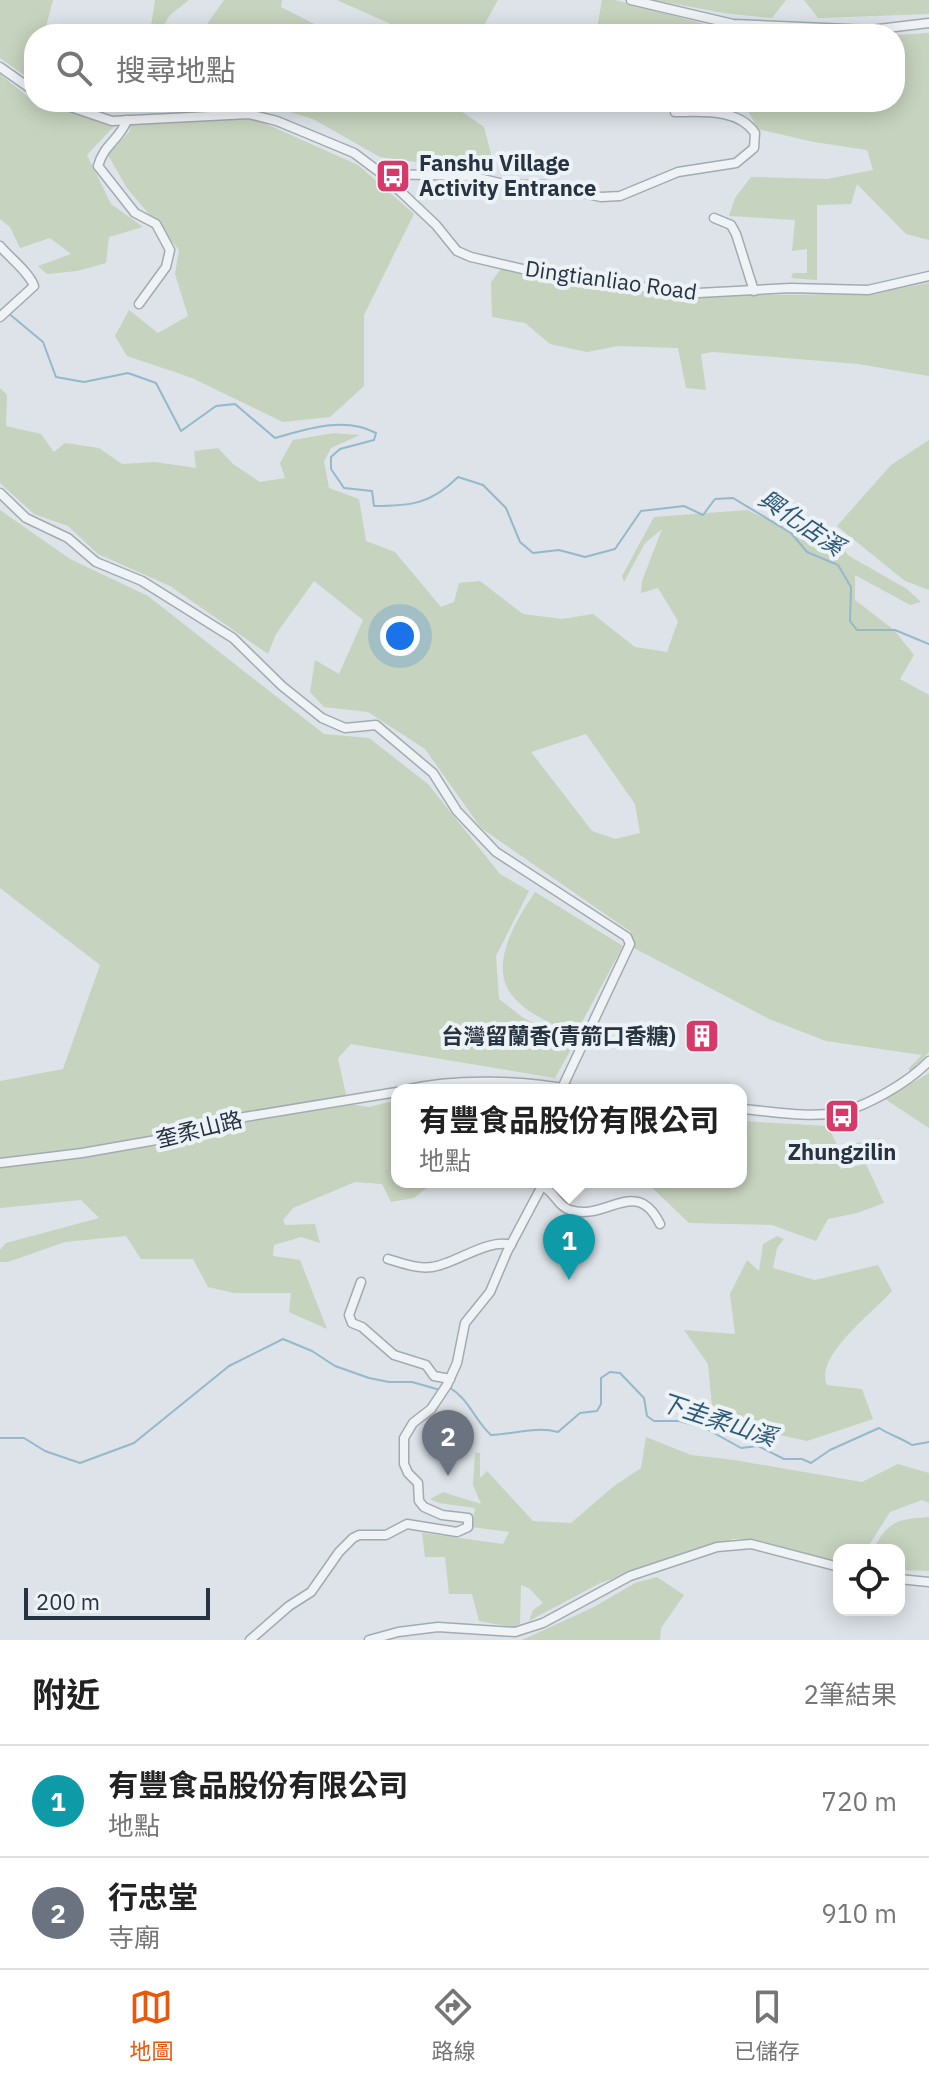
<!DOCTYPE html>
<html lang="zh-TW">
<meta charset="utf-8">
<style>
body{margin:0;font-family:"IBM Plex Sans","Noto Sans TC",sans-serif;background:#f6f6f6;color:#222}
.controls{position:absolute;right:24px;bottom:24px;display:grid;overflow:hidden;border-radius:16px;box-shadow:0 4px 20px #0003}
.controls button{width:72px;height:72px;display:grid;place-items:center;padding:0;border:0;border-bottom:2px solid #e0e0e0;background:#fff;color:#222;font:40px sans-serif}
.scale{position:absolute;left:24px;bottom:20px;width:186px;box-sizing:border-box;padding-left:8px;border:4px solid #263340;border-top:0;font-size:22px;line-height:28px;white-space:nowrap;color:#263340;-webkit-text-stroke:6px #edf2f6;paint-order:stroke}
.you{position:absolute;left:400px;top:636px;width:28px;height:28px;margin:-20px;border:6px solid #fff;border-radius:50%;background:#1a73e8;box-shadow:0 0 0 12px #1a73e833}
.badge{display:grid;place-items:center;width:52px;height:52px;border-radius:50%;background:#ea580c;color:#fff;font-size:26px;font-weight:700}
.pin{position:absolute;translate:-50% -66px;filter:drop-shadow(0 2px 4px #0008)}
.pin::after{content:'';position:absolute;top:42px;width:28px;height:24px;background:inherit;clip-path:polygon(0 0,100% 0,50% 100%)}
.popup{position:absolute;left:391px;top:1084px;width:356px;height:104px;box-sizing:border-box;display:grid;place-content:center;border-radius:16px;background:#fff;filter:drop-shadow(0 2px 6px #0005);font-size:26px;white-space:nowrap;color:#767676}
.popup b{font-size:30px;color:#222}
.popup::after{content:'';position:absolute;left:50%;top:100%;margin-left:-16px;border:16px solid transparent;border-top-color:#fff}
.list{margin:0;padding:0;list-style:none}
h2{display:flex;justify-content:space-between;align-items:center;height:104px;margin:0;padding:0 32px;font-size:34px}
h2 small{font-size:26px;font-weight:400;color:#767676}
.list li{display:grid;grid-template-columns:52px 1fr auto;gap:24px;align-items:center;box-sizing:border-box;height:112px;padding:0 32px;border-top:2px solid #e0e0e0}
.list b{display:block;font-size:30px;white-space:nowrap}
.list p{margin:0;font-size:26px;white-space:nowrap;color:#767676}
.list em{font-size:26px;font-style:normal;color:#767676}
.icon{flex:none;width:44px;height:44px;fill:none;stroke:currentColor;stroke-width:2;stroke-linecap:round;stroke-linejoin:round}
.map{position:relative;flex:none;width:929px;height:1640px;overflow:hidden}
.search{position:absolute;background:#fff;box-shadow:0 4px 20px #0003;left:24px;right:24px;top:24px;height:88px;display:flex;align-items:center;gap:20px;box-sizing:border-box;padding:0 28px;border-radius:32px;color:#767676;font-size:30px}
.sheet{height:328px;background:#fff}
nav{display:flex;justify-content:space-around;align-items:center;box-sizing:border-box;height:112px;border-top:2px solid #e0e0e0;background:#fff;font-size:22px;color:#767676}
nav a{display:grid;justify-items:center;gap:4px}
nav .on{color:#ea580c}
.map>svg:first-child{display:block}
.green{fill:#c6d3be;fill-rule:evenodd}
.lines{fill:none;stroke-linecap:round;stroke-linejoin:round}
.stream{stroke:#95b8cb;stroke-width:2}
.minor-casing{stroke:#a2abb2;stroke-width:11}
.minor{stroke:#f0f3f6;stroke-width:8}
.labels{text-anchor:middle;stroke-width:8;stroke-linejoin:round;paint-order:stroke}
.poi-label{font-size:22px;font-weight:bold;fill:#263340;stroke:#edf2f6;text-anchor:start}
.street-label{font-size:22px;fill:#263340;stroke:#edf2f6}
.water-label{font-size:24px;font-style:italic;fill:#2d5976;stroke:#edf2f6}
</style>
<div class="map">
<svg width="929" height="1640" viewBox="0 0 929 1640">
<rect width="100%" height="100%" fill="#dde3e8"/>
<g class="green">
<path d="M0,0H53L44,34H34V69L31,80L0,58Z"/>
<path d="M155,0H189L170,15L158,34H139L151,26Z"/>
<path d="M224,0H282L281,7L334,34H222L205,27Z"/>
<path d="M337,0H498L479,34H413Z"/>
<path d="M602,0H615L708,25L855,34H596Z"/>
<path d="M653,0H786L772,18L724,13Z"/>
<path d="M804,0H929V14L818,18Z"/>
<path d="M929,33V240L906,234L857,184L851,204L817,205V280L791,278L793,273H807V249L792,251L795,220L729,216L735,198L751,177L827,179L873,170L867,150L814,142L758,129L743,102H895V35Z"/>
<path d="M0,74L34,102L116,124L87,155L111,204L143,227L109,237L106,263L77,271L47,274L38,266L71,254L50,238L20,248L10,227L0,219Z"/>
<path d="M257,102H448L484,127L496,173L380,157L313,119Z"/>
<path d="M255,119L358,165L414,214L364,315V386L330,417L283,422L192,378L127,356L115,336L129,310L158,333L188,316L175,274L179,250L127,188L108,155L130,131V120Z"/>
<path d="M501,269L659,296L869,294L929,283V376L858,364L713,352L701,354L706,390L686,388L678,348L618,346L587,352L550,344L525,323L492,317L491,282Z"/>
<path d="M0,388L7,395L6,426L41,434L54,452L65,443L99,448L122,464L155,462L196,468L194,451L218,448L233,464L260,482L285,478L280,463L293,440L334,433L360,435L331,448L324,461L329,488L359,499L366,541L395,552L441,607L454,602L459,583L480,581L523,614L562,619L593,614L635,647L667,652L678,621L658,588L641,593L642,581L662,529L645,543L624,582L622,576L654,517L747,510L809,538L827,531L849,556L907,589L921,602L910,605L855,575V600L894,630L914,655L900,679L929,695V1052L911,1071L908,1069L922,1055L826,1041L769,1019L634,948L631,932L481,828L425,749L368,712L324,707L310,692L315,660L339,674L363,620L314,581L276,634L268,654L170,586L98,554L68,526L34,514L0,483ZM586,734L635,804L640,833L615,839L592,831L531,752Z"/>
<path d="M929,440V590L905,581L837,526L891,465Z"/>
<path d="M0,510L70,559L148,596L324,734L369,738L428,784L500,874L529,891L496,956L499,999L522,1017L574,1044L555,1078L351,1044L338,1058L348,1104L369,1107L397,1100V1182H434L414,1198L391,1202L382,1184L355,1182L293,1208L283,1220L285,1225L315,1224L320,1243L301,1237L274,1245L273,1256L300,1260L327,1329L289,1312L291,1293H234L208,1287L193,1259H141L126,1236L65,1242L8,1262H0V1250L6,1243L99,1218L81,1200L0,1208V1081L63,1069L100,965L0,888Z"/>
<path d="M535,892L623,946L575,1035C556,1025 531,1016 516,1000C485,968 516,921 535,892Z"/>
<path d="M929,1073V1128L885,1099Z"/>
<path d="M741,1121L828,1126L838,1147L880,1138L873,1149L842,1163L840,1169L866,1164L884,1203L857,1213L828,1219L816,1241L772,1225L689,1223L646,1182H741Z"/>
<path d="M777,1236L784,1239L777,1248L773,1268L815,1280L878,1265L892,1291C874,1312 814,1356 827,1385L862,1389L873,1419L807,1441L726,1423L712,1406L708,1364L684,1330L735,1334L730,1294L747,1260L759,1271L763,1244Z"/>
<path d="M646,1437L691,1455L734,1460L862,1482L898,1464L929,1473V1503L922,1500L890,1512L866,1550H839V1562L754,1539H733L600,1583L529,1621L533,1610L543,1603L530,1589L521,1585L520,1624L512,1627L479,1621L472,1594H449L445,1557H425L422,1533L503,1544L509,1532L472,1527L475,1508L439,1503L430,1499L443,1492L481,1504L473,1485L475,1452L480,1453V1478L487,1471L533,1521L571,1523L614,1486L641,1468Z"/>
<path d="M929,1517V1571L899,1570V1550H873C888,1521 897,1519 929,1517Z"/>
<path d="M657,1577L684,1595L661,1628L660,1640H522L594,1607L635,1583Z"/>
</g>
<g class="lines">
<g class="stream">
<path d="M7,312L43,342L56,377L84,382L128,373L156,383L181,431L216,406L235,404L275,438C307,429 344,416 376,433L374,440L340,449L331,457V469L344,488L372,491L374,506C411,506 431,504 458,477L483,485L506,508L520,542L533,553L559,550L585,557L615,549L641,511L684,506L703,515L715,499L733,498L791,533L807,552L838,565L851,587L850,621L857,630H895L929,644"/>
<path d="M450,1388C469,1399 475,1421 491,1435C514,1434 536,1426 558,1432L580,1413L597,1411L601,1404V1378L610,1372L620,1373L644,1398L647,1416L654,1421H679L705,1428L741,1448L758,1446L784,1459H802L811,1463L830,1450L879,1428C890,1435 901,1438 912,1445L929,1442"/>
<path d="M0,1438H24L45,1451L80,1463L134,1443L229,1366L283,1339L312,1351L335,1366L369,1378L389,1382H412L440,1390"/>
</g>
<g class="minor-casing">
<g id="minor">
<path d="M631,0L733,24L870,30L929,23"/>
<path d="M0,67L34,91"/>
<path d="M56,102L112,121L249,114L277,121L354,153L382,174L436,225L457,251L471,257L565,279L698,293L791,288L868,290L929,276"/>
<path d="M127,120C119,141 104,144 98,166L135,213L156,224L170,250L166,267L139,304"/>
<path d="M383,174L470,176L508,185H546L601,197L620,196L678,172L736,163L754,148L755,133C738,108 702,112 675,112"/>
<path d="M714,218L731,225L736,234L754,291"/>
<path d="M0,246C10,258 29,272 34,286L0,317"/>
<path d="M0,493L26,518L68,538L96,562L142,581L233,638L282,686L322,718L345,728L376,725L433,773L457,811L496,852L627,937L630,944L562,1088"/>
<path d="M404,1090C456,1078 522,1080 574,1090"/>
<path d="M741,1109C771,1111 806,1118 836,1113C865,1108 909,1082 929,1061"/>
<path d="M0,1163L82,1153L162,1139L191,1133L220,1121L397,1092"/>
<path d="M541,1186C554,1190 557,1206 570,1210C606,1222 636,1175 660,1224"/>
<path d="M388,1259C402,1263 417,1269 432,1267C455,1264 488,1238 511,1245"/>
<path d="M361,1282L349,1315L352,1323L362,1327L394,1355L426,1365L434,1376L450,1379"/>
<path d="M899,1579L929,1582"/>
<path d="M250,1640L289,1606L311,1592L339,1552L353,1538L359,1535H386L407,1524L457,1532L468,1527V1518L442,1515L424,1507L419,1501L418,1483L408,1473L404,1464V1438L413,1423L431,1409L447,1385L457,1363L465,1323L490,1292L507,1252L544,1182"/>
<path d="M369,1640L398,1632L438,1627L515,1632L543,1623L630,1576L717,1547L751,1544L839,1567"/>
</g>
</g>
<use href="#minor" class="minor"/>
</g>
<defs>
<g id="bus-square" transform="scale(1.8)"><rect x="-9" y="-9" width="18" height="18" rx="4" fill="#d73969" stroke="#edf2f6"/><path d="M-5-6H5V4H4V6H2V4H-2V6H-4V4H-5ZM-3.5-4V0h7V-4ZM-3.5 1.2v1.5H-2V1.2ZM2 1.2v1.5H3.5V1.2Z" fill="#fff"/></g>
<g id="building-square" transform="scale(1.8)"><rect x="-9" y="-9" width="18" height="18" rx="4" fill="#d73969" stroke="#edf2f6"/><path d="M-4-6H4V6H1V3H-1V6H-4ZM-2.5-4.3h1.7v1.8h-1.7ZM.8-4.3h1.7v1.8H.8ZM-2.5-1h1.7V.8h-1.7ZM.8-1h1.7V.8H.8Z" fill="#fff"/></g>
</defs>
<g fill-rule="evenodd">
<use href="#bus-square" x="393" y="176"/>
<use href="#building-square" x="702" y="1036"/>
<use href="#bus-square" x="842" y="1116"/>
</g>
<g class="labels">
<g class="poi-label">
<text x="419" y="171">Fanshu Village<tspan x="419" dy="25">Activity Entrance</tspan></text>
<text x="676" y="1044" text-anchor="end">台灣留蘭香(青箭口香糖)</text>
<text x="842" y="1160" text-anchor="middle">Zhungzilin</text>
</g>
<g class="street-label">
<text transform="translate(611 280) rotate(8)" y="8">Dingtianliao Road</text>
<text transform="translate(199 1129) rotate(-14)" y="8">奎柔山路</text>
</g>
<g class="water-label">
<text transform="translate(801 523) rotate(34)" y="8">興化店溪</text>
<text transform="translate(718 1420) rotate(18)" y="8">下圭柔山溪</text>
</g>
</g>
</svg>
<div class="controls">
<button><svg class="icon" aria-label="locate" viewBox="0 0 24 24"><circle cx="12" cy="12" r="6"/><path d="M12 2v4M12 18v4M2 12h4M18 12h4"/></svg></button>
</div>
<div class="scale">200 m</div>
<div class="you"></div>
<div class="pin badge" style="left:569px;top:1280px;background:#0f9aa8">1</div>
<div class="popup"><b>有豐食品股份有限公司</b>地點</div>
<div class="pin badge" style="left:448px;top:1476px;background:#6b7280">2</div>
<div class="search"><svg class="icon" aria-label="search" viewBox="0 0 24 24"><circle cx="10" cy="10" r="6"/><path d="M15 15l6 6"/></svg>搜尋地點</div>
</div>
<section class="sheet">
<h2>附近<small>2筆結果</small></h2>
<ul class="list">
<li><span class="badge" style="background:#0f9aa8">1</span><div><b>有豐食品股份有限公司</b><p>地點</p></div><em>720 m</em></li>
<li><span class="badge" style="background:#6b7280">2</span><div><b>行忠堂</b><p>寺廟</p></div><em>910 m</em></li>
</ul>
</section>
<nav>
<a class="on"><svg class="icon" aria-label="map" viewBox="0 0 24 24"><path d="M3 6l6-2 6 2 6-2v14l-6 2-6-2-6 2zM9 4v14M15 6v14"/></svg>地圖</a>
<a><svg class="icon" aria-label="directions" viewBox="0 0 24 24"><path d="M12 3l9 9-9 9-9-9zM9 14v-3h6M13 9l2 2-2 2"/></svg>路線</a>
<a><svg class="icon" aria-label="saved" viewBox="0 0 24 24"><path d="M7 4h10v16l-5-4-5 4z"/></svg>已儲存</a>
</nav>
